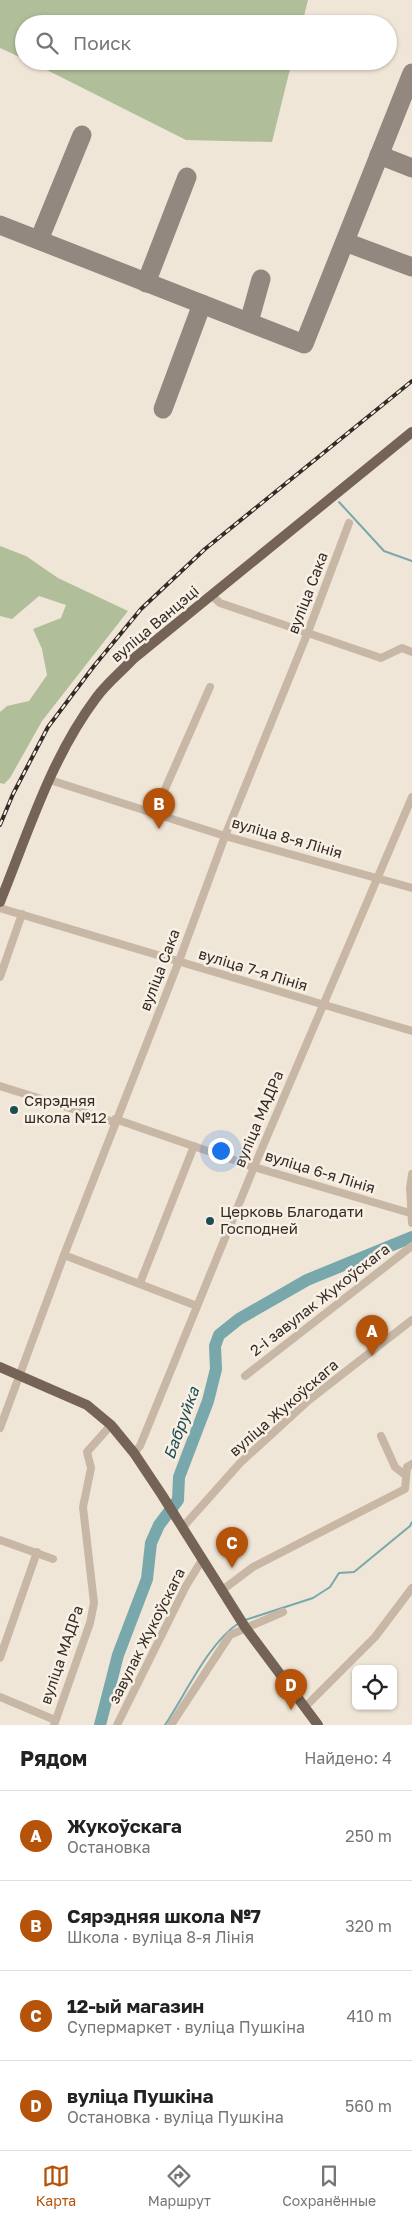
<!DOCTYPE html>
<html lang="ru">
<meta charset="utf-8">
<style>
body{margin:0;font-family:"Golos Text",sans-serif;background:#f2f2f2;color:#222}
.controls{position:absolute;right:15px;bottom:15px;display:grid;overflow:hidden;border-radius:8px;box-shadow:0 1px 4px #0004}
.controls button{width:45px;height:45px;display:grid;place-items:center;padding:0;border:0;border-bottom:1px solid #e0e0e0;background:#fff;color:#222;font:25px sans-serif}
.you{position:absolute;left:220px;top:1150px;width:18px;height:18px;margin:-12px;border:4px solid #fff;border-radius:50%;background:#1a73e8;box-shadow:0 0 0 8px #1a73e833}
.badge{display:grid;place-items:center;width:32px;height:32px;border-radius:50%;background:#b45309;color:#fff;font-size:16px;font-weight:700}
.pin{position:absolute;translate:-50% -41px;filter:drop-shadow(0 1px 2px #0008)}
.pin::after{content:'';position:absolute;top:26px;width:18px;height:15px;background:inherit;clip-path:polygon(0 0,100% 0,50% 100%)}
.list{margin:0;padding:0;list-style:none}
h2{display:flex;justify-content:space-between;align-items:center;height:65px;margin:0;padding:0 20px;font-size:21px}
h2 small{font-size:16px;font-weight:400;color:#767676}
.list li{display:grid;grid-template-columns:32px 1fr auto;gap:15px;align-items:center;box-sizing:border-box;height:90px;padding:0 20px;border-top:1px solid #e0e0e0}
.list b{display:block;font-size:19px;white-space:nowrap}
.list p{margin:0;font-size:16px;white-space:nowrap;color:#767676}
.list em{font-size:16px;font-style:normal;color:#767676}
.icon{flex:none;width:28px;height:28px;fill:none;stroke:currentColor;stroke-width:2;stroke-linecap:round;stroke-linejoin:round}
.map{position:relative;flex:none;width:412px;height:1725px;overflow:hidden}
.search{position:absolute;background:#fff;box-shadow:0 1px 4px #0004;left:15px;right:15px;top:15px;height:55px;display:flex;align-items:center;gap:12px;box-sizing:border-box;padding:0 18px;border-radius:28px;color:#767676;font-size:19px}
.sheet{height:425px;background:#fff}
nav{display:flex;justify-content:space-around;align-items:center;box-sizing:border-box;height:70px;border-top:1px solid #e0e0e0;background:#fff;font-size:14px;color:#767676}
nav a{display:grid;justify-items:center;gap:2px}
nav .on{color:#b45309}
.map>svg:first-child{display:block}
.green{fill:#b0bf99}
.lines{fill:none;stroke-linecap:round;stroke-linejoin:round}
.stream{stroke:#78a7ac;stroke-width:2}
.river{stroke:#78a7ac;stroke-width:12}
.taxiway{stroke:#92887f;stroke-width:19}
.minor{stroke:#c8b7a5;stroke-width:8}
.major{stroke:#756357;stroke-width:10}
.rail-casing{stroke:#342b26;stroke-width:4}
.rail{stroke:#f8f0e4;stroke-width:2;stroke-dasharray:5.5;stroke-linecap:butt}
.poi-dot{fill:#1d4d54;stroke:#f8f0e4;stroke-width:2}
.labels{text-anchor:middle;stroke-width:5;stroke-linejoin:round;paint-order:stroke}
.street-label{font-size:15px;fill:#342b26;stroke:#f8f0e4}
.poi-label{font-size:15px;fill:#342b26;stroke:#f8f0e4;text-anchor:start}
.water-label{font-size:16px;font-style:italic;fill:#1d4d54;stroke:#f8f0e4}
</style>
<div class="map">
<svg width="412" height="1725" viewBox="0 0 412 1725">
<rect width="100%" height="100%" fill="#f0e6d8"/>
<g class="green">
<path d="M0,0H308L302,24H24V59L0,48Z"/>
<path d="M29,61H292L272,142L186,140Z"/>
<path d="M0,546L26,556L58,578L128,611L42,721L10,778L4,784L0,783V712L7,706L29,701L47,675L42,649L33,629L61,618L66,605L39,596L12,619L0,616Z"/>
</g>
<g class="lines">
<g class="stream">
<path d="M339,502L384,551L412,561"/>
<path d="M245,1620L313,1598L330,1587L339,1573L354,1572L410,1526L412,1522"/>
<path d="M165,1725C185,1695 209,1642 239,1623"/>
</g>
<path class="river" d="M100,1725L118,1655L147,1579L151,1543L159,1525L178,1500L179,1477L208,1401L216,1369L215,1346L219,1335L239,1319L307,1280L412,1237"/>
<g class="taxiway">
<path d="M379,155L412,168"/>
<path d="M0,225L304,344L412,73"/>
<path d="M39,240L82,135"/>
<path d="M345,242L412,267"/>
<path d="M146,283L187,177"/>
<path d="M249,322L261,279"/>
<path d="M163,409L202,304"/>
</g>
<g class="minor">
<path d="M211,595L220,603L381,658L402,648L412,652"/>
<path d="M50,780L225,836L412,888"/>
<path d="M154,814L210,687"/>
<path d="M0,908L412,1031"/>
<path d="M0,977L22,914"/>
<path d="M0,1086L114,1122"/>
<path d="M115,1119L254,1167L410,1213"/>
<path d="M412,1174L410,1188L412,1223"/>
<path d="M64,1255L197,1306"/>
<path d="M140,1283L194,1146"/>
<path d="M245,1376L412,1246"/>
<path d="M0,1428L64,1255L179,961L225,836L308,632L349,523"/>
<path d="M381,1436L395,1467L405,1475"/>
<path d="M134,1453L140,1446L254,1167L412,797"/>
<path d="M183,1527L240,1463L309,1400L412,1320"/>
<path d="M0,1540L53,1559"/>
<path d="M221,1591L253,1567L405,1489L407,1467L412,1464"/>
<path d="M0,1658L37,1552"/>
<path d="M0,1697L55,1720"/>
<path d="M305,1707L375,1637L412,1588"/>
<path d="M54,1725L90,1623L94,1603L83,1507L91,1468L87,1452L111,1425"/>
<path d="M117,1725L186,1586L202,1560"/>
<path d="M171,1725L230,1635L283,1612"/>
</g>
<g class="major">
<path d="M0,902C28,833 51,758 96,698C106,684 121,672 133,659L412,432"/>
<path d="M0,1367L87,1405L111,1425L134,1453L162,1495L245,1627L318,1725"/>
</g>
<g class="rail-casing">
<path id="rail" d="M0,825L13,794L48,727L94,666L141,609L205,549L412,381"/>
</g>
<use href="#rail" class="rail"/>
</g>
<g class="poi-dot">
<circle cx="14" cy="1110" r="5"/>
<circle cx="210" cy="1221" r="5"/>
</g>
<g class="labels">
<g class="street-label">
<text transform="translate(308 593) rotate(-69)" y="5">вуліца Сака</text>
<text transform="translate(155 624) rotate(-40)" y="5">вуліца Ванцэці</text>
<text transform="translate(287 838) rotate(16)" y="5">вуліца 8-я Лінія</text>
<text transform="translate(160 970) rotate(-69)" y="5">вуліца Сака</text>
<text transform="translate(253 970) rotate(17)" y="5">вуліца 7-я Лінія</text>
<text transform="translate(259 1119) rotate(-67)" y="5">вуліца МАДРа</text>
<text transform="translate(320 1172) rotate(17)" y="5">вуліца 6-я Лінія</text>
<text transform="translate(320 1300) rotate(-38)" y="5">2-і завулак Жукоўскага</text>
<text transform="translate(284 1408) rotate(-41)" y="5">вуліца Жукоўскага</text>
<text transform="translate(147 1636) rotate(-63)" y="5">завулак Жукоўскага</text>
<text transform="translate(62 1655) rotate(-71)" y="5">вуліца МАДРа</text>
</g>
<g class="poi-label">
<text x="24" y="1106">Сярэдняя<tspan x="24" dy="17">школа №12</tspan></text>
<text x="220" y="1217">Церковь Благодати<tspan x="220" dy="17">Господней</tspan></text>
</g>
<g class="water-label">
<text transform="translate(181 1423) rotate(-70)" y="6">Бабруйка</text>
</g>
</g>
</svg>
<div class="controls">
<button><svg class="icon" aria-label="locate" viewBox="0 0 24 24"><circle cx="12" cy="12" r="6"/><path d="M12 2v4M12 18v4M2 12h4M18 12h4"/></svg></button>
</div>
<div class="you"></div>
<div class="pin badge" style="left:372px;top:1356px">A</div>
<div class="pin badge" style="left:159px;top:829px">B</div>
<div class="pin badge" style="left:232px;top:1568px">C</div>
<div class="pin badge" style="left:291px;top:1710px">D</div>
<div class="search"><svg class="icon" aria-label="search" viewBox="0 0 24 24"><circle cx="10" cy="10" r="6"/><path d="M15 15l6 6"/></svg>Поиск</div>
</div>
<section class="sheet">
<h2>Рядом<small>Найдено: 4</small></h2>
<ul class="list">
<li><span class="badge">A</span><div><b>Жукоўскага</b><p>Остановка</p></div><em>250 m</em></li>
<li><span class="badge">B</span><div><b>Сярэдняя школа №7</b><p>Школа · вуліца 8-я Лінія</p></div><em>320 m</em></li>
<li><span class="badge">C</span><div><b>12-ый магазин</b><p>Супермаркет · вуліца Пушкіна</p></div><em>410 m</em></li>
<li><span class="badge">D</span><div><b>вуліца Пушкіна</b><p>Остановка · вуліца Пушкіна</p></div><em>560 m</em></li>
</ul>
</section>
<nav>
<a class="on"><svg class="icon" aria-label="map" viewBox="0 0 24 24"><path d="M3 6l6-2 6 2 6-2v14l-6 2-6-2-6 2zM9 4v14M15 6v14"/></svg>Карта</a>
<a><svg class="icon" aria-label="directions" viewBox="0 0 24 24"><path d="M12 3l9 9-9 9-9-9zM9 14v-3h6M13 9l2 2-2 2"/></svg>Маршрут</a>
<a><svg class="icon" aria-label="saved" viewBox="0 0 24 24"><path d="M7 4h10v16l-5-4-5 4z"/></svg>Сохранённые</a>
</nav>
